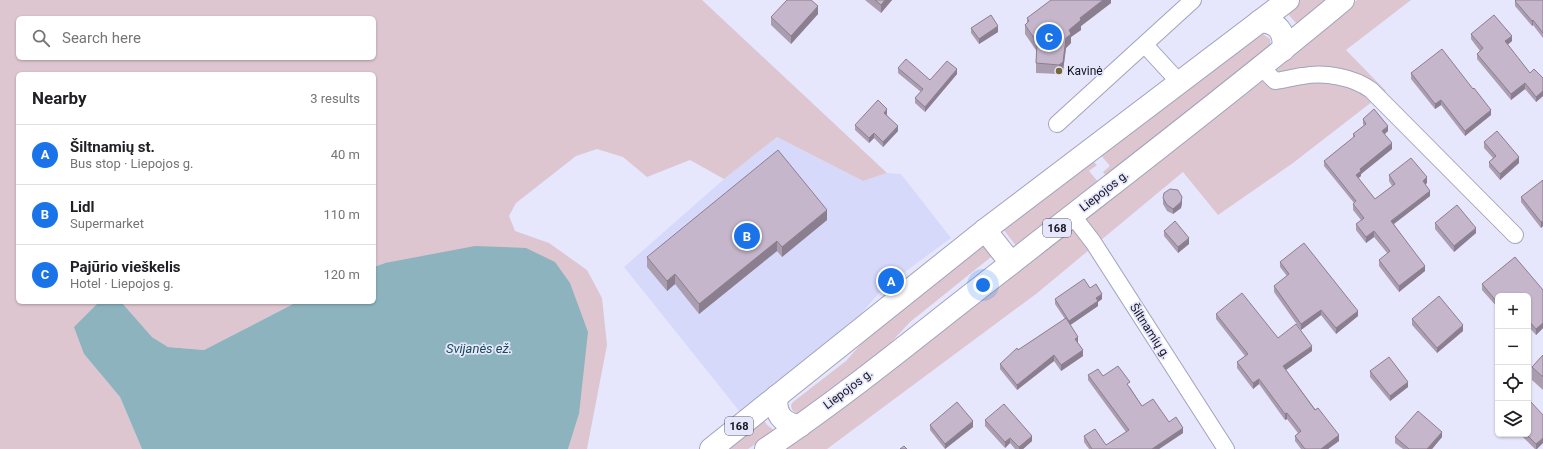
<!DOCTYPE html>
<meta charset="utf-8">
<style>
body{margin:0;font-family:Roboto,sans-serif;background:#f2f2f2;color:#202124}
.controls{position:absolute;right:12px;bottom:12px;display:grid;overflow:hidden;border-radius:6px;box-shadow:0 1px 3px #0004}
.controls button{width:36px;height:36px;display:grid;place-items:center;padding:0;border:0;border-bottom:1px solid #e0e0e0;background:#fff;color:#202124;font:20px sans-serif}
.you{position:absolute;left:983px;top:285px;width:14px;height:14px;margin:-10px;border:3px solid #fff;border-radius:50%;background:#1a73e8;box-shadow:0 0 0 6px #1a73e833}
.badge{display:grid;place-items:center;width:26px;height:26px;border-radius:50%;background:#1a73e8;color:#fff;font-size:13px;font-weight:700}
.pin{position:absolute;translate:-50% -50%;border:2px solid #fff;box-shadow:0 1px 4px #0006}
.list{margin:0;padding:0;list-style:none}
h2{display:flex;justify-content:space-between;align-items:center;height:52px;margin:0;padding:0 16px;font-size:17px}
h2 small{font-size:13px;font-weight:400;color:#757577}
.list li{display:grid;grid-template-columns:26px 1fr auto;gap:12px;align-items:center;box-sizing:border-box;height:60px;padding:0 16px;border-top:1px solid #e0e0e0}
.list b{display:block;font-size:15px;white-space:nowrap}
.list p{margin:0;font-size:13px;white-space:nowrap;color:#757577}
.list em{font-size:13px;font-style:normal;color:#757577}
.icon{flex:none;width:22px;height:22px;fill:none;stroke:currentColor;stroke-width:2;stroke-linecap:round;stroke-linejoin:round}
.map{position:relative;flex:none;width:1543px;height:449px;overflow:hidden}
.search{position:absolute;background:#fff;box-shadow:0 1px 3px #0004;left:16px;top:16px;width:360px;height:44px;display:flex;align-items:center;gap:10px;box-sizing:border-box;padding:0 14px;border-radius:6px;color:#757577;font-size:15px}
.panel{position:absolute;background:#fff;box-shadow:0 1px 3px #0004;left:16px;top:72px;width:360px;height:232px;border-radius:6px}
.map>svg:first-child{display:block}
.built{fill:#d7d9fb}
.green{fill:#ddc6cf;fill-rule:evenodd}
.water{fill:#8db4be}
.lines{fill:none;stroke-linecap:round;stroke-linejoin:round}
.minor-casing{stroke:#a1a3bc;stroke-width:18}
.primary-casing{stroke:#a1a3bc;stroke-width:24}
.minor{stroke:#fff;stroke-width:16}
.primary{stroke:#fff;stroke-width:22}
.wall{fill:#aa9daf}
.shaded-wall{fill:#8b7f8f}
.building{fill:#c6b6cc;stroke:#8b7f8f}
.poi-dot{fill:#766835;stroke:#e6e7fd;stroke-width:1.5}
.labels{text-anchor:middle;stroke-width:3.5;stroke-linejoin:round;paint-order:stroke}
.shield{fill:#e6e7fd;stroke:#525360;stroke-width:1}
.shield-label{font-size:11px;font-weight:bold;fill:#13141d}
.poi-label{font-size:12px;fill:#13141d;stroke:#e6e7fd;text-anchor:start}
.street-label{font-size:12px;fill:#13141d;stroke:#e6e7fd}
.water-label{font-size:13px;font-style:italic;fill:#164d59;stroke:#e6e7fd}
</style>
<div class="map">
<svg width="1543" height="449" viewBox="0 0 1543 449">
<rect width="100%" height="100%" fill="#e6e7fd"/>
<path class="built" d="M777,137L863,181L887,173L901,174L951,238L883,288L861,314L740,412L624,267L724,179Z"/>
<g class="green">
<path d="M0,0H702L887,173L863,181L777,137L724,179L690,160L647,177L623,157L597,149L576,156L516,203L509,216L515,231L549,243L587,270L602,298L607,345L587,449H568L579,414L385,263L374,267V74H18V302H297L204,350L168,347L152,337L123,304L84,354L120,397L142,449H0ZM18,18H374V58H18Z"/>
<path d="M1300,0H1328L1299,24L1296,23L1287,13L1289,8Z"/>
<path d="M1357,0H1411L1346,50L1386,91L1293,163L1218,215L1183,172L1036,294L827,449H781L1273,73Z"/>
<path d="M1259,34H1263L1270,39L1271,47L1107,177L1103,172L1110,166L1100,154Z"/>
<path d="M1092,160L1097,165L1089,171L1099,183L1017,247L1003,229Z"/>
<path d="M984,246L991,254V257L910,322L882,352L798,414L792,410L791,405L793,402L846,361L868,336L980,247Z"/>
<path d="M764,420L767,425L775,431L748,449H722Z"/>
</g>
<path class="water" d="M475,246L526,248L555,262L570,283L588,332L579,414L568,449H142L120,397L84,354L74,327L99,302L123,304L152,337L168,347L204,350L297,302H374V267L385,263Z"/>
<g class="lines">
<g class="minor-casing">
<g id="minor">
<path d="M1145,45L1179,82"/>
<path d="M1262,68L1275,81C1285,80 1293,77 1303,76C1325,72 1353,77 1371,90L1515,235"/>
<path d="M1057,124L1193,0"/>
<path d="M1073,216L1093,242L1226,449"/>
</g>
</g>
<g class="primary-casing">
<g id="primary">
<path d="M1260,21C1278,22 1286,33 1283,50"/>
<path d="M985,230L1011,263"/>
<path d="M777,396C774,413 782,424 800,426"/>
<path d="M711,449L985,230L1288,0"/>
<path d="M766,449C850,393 928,327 1009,265C1121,177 1234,91 1343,0"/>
</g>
</g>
<use href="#minor" class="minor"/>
<use href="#primary" class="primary"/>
</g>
<g class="wall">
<path d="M865,0H892L881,13Z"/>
<path d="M1111,0V3L1081,26V30L1071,37V43L1066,48L1063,71L1059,74L1036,73V50L1025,34V25L1027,23V18Z"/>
<path d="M1543,0V38L1533,25L1532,26L1515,6V1Z"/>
<path d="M818,14L791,44L771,25V17Z"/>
<path d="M971,28L998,32L979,44L971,33Z"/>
<path d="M1471,34L1512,41L1507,45L1530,73L1543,78V96L1536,102L1525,89L1511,100L1477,59V54L1480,51L1471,39Z"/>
<path d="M898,68L930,80L957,74L925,112L915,103V98L921,92L898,73Z"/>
<path d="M1411,73L1491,115L1465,136L1441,105L1435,109L1411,79Z"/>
<path d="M887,114V115L898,131L883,147L874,138L869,143L855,130V125Z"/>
<path d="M1363,119L1388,131L1384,134L1392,149L1361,174V176L1358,178L1375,199L1392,186L1389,181V175L1427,183L1425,184L1430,196L1394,224L1425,271L1399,292L1379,266V260L1388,254L1374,237L1366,243L1356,230V224L1361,220L1353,210V204L1354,203L1324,166V161L1353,138V134L1364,126L1363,124Z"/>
<path d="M1484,142L1519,163L1500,180L1489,167V162L1493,158L1484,148Z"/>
<path d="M1543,180V226L1541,228L1521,202V197Z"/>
<path d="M1163,198L1182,203L1181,208L1173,214L1167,211L1163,204Z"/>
<path d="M827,220L782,257L777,251L699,314L675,284L667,291L647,267V257Z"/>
<path d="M1435,223L1476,233L1454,252L1435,229Z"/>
<path d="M1164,231L1189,244L1178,253L1164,236Z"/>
<path d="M1280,262L1358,316L1336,334L1321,315L1301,330L1274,292V286L1287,276L1280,267Z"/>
<path d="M1482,284L1543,290V328L1536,335L1528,326V296H1498V308L1482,290Z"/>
<path d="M1090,288L1102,299L1098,302V306L1070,325L1078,342L1077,343L1083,356L1061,371L1054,361L1017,390L1000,369V364L1018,350L1024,346L1065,319L1055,304V299Z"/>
<path d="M1498,310V319L1497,317V312Z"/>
<path d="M1216,314L1312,351L1286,370L1339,441L1328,449H1301L1295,441V436L1298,433L1287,419L1285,420L1259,384L1253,389L1237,368V362L1245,356L1216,319Z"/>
<path d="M1412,319L1463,331L1437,353L1412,325Z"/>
<path d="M1543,355V390L1532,380V367Z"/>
<path d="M1370,371L1408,387L1390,401L1370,377Z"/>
<path d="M1088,375L1103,376L1130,387L1142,406L1169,422L1183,433L1159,449H1089L1084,442V436L1106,445L1126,432L1088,380Z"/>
<path d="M1529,400L1537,449H1535L1520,434H1528Z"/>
<path d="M985,420L1032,441L1023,449H1015L1010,443L1005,448L985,426Z"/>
<path d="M930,425L973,427L945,449L930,430Z"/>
<path d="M1395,437H1442L1432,449H1403L1395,443Z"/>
</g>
<g class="shaded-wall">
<path d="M885,0H892L881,13V5Z"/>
<path d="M1103,0H1111V3L1081,26V30L1071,37V43L1066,48L1063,71L1059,74V65L1069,30L1080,18Z"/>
<path d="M818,6V14L791,44V36Z"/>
<path d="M1533,20V25L1532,26V21Z"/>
<path d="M998,26V32L979,44V39Z"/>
<path d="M1512,36V41L1505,47V41Z"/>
<path d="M957,69V74L925,112V107Z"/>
<path d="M1525,83V89L1511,100V94Z"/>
<path d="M1543,91V96L1536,102V97Z"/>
<path d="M1441,100V105L1435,109V104Z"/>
<path d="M887,109V114L884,118V113Z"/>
<path d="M1491,110V115L1465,136V131Z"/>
<path d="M898,126V131L883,147V142Z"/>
<path d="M1388,126V131L1382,137V131Z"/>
<path d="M874,133V138L869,143V138Z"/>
<path d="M1392,143V149L1361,174V176L1356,180V175L1360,169Z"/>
<path d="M1519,157V163L1500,180V174Z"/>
<path d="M1427,177V183L1423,186V181Z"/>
<path d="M1430,191V196L1391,226V221Z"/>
<path d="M1182,197V203L1181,208L1173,214V209Z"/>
<path d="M827,210V220L782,257V247Z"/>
<path d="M1543,221V226L1541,228V222Z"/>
<path d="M1476,228V233L1454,252V246Z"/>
<path d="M1374,231V237L1366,243V237Z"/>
<path d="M1189,238V244L1178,253V247Z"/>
<path d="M777,241V251L699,314V304Z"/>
<path d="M1425,266V271L1399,292V286Z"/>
<path d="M675,274V284L667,291V281Z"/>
<path d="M1102,294V299L1098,302V306L1069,326V321L1096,298Z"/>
<path d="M1321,310V315L1301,330V324Z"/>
<path d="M1358,311V316L1336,334V328Z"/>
<path d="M1543,323V328L1536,335V329Z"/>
<path d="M1463,325V331L1437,353V348Z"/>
<path d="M1078,337V342L1075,344V339Z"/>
<path d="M1312,346V351L1283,372V366Z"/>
<path d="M1083,350V356L1061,371V365Z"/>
<path d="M1054,355V361L1017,390V385Z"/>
<path d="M1259,379V384L1253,389V383Z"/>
<path d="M1408,382V387L1390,401V396Z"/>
<path d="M1287,413V419L1285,420V414Z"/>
<path d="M973,421V427L945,449V444Z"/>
<path d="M1183,428V433L1159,449H1152Z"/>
<path d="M1442,432V437L1432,449H1427Z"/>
<path d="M1339,435V441L1328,449H1321Z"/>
<path d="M1032,436V441L1023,449H1019V447Z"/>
<path d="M1010,438V443L1005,448V442Z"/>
<path d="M1543,438V443L1537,449H1536V444Z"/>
</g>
<g class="building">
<path d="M787,0H811L818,6L791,36L771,17Z"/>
<path d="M875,0H885L881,5Z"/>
<path d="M1051,0H1103L1080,18L1081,20L1069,30L1071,34L1066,38L1063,62L1059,65L1036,63L1037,42L1025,25L1029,21L1027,18Z"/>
<path d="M1516,0H1543V33L1533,20L1532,21L1515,1Z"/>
<path d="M991,15L998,26L979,39L971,28Z"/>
<path d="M1494,15L1512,36L1505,41L1530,73L1534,69L1543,78V91L1536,97L1525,83L1511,94L1477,54L1483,48L1471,34Z"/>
<path d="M1442,49L1473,89L1474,88L1491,110L1465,131L1441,100L1435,104L1411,73Z"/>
<path d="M906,59L930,80L947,61L957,69L925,107L915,98L923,89L898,68Z"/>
<path d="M878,100L887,109L884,113L898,126L883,142L874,133L869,138L855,125Z"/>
<path d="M1374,109L1388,126L1382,131L1392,143L1360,169L1361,171L1356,175L1375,199L1395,184L1389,175L1411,158L1427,177L1423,181L1430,191L1391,221L1425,266L1399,286L1379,260L1390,251L1374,231L1366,237L1356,224L1364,218L1353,204L1356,201L1324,161L1355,136L1353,134L1366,124L1363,119Z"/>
<path d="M1497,131L1519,157L1500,174L1489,162L1496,156L1484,142Z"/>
<path d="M778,150L827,210L782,247L777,241L699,304L675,274L667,281L647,257Z"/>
<path d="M1543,180V221L1541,222L1521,197Z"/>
<path d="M1170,189L1178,190L1182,197L1181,202L1173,209L1167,205L1163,198L1164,193Z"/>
<path d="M1457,205L1476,228L1454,246L1435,223Z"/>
<path d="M1175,221L1189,238L1178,247L1164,231Z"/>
<path d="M1304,243L1358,311L1336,328L1321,310L1301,324L1274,286L1289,274L1280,262Z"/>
<path d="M1515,257L1543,290V323L1536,329L1528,320V296H1498V303L1482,284Z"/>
<path d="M1084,279L1090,288L1096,284L1102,294L1096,298L1098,301L1069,321L1055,299Z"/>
<path d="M1242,293L1278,338L1296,324L1312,346L1283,366L1315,410L1318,408L1339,435L1321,449H1305L1295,436L1301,431L1287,413L1285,414L1259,379L1253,383L1237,362L1248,354L1216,314Z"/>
<path d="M1439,296L1463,325L1437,348L1412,319Z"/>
<path d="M1066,318L1078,337L1075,339L1083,350L1061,365L1054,355L1017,385L1000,364L1017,348L1018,350Z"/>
<path d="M1543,355V377L1532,367Z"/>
<path d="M1389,357L1408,382L1390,396L1370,371Z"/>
<path d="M1118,366L1130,382L1127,384L1142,406L1153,399L1169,422L1176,417L1183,428L1152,449H1092L1084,436L1095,429L1106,445L1129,430L1088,375L1098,369L1103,376Z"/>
<path d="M1529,400L1543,415V438L1536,444L1526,434H1528V401Z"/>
<path d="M957,402L973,421L945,444L930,425Z"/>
<path d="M1004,404L1032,436L1019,447L1010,438L1005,442L985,420Z"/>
<path d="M1418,411L1442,432L1427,449H1409L1395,437Z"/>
<path d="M904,446L907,449H900Z"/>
</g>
<circle class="poi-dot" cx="1059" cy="71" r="4"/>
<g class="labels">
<g class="shield">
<rect x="1043" y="219" width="28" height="18" rx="3"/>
<rect x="725" y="417" width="28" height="18" rx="3"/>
</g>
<g class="shield-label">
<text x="1057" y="232">168</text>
<text x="739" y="430">168</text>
</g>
<g class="poi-label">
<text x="1067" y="75">Kavinė</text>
</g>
<g class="street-label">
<text transform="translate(1104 191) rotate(-38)" y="4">Liepojos g.</text>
<text transform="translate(1150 331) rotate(57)" y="4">Šiltnamių g.</text>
<text transform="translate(848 389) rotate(-37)" y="4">Liepojos g.</text>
</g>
<g class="water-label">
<text x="479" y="353">Svijanės ež.</text>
</g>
</g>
</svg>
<div class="controls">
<button>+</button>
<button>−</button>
<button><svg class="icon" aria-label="locate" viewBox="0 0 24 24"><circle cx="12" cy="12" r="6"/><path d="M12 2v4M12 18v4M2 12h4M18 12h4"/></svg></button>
<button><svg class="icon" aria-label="layers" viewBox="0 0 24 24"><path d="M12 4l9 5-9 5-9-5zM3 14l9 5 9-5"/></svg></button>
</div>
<div class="you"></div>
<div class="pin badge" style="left:891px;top:281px">A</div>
<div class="pin badge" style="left:747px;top:236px">B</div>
<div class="pin badge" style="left:1049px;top:37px">C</div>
<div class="search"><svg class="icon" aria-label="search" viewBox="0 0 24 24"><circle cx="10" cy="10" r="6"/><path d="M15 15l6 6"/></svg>Search here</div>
<section class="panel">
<h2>Nearby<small>3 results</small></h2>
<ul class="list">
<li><span class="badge">A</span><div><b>Šiltnamių st.</b><p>Bus stop · Liepojos g.</p></div><em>40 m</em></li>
<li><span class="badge">B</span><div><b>Lidl</b><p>Supermarket</p></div><em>110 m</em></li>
<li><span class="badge">C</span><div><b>Pajūrio vieškelis</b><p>Hotel · Liepojos g.</p></div><em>120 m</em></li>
</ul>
</section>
</div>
